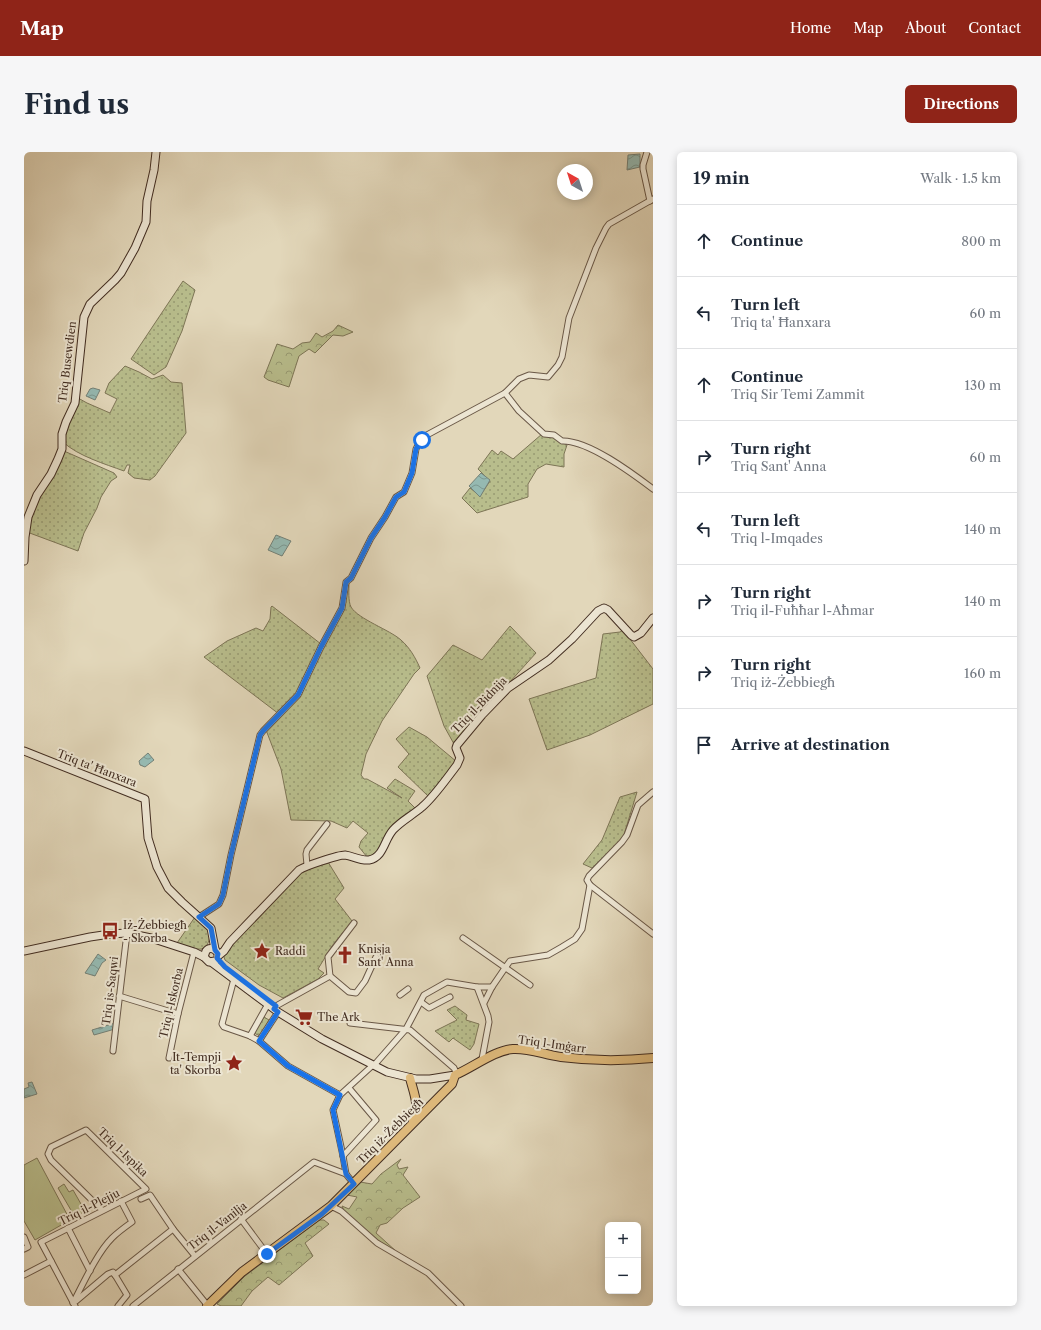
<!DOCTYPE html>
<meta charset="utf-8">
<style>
body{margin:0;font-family:"Libre Caslon Text",serif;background:#f6f6f7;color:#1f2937}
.controls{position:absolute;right:12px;bottom:12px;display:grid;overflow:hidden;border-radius:6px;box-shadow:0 2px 10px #0003}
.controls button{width:36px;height:36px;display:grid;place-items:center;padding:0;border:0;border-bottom:1px solid #e0e1e3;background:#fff;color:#1f2937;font:20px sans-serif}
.compass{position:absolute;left:533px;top:12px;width:36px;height:36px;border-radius:50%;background:#fff;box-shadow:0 2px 10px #0003;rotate:321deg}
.stop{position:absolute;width:12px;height:12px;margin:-9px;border:3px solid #1a73e8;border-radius:50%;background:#fff}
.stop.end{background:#1a73e8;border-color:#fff;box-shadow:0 1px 4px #0008}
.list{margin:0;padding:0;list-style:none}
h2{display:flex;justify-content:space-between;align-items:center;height:52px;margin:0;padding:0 16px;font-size:17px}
h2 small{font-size:13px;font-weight:400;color:#747a83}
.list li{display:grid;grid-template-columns:26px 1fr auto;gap:12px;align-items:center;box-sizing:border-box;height:72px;padding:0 16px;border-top:1px solid #e0e1e3}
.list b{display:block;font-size:15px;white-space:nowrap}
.list p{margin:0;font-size:13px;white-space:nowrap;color:#747a83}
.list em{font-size:13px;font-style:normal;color:#747a83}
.icon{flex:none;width:22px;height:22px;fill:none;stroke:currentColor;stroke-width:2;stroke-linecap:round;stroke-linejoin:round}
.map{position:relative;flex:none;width:629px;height:1154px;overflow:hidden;border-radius:6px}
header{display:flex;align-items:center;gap:24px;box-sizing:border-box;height:56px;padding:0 20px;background:#8f2418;color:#fff}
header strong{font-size:19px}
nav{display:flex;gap:22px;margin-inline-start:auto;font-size:14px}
.intro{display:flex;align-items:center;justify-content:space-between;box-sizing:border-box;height:96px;padding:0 24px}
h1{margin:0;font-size:28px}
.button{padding:10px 18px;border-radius:6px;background:#8f2418;color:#fff;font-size:14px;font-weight:700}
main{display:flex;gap:24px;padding:0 24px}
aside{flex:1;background:#fff;border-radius:6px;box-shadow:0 2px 10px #0003}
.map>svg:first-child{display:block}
.green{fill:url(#green-dots);stroke:#7d7556}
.forest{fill:url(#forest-crowns);stroke:#7d7556}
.pitch{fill:#b8bd8c;stroke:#7d7556}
.water{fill:url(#water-waves);stroke:#748177}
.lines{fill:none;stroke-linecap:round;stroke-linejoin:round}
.street-casing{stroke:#6a5847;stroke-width:7}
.secondary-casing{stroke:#422d21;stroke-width:9}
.primary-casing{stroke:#422d21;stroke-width:10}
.street{stroke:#ece5d2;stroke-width:5}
.secondary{stroke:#ece5d2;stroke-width:7}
.primary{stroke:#e1bc7d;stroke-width:8}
.route{stroke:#1a73e8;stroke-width:5}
.labels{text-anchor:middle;stroke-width:4;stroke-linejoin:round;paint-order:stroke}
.street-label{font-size:11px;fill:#422d21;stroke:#ece5d2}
.poi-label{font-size:11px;fill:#422d21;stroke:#ece5d2;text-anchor:start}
</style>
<header>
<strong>Map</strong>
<nav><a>Home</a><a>Map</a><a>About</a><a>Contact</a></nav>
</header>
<div class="intro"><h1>Find us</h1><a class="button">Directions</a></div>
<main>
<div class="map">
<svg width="629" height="1154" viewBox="0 0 629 1154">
<defs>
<pattern id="green-dots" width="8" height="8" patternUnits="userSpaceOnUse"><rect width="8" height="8" fill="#b8bd8c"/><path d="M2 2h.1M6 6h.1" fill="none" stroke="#979a72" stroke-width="1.8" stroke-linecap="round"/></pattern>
<pattern id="forest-crowns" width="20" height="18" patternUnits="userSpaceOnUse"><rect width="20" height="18" fill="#b8bd8c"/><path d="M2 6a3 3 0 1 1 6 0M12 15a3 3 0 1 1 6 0" fill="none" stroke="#979a72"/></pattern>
<pattern id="water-waves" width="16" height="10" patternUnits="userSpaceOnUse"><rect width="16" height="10" fill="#95b9b1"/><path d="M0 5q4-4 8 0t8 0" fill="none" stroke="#7b9790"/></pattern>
</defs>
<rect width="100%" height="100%" fill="#e2d7ba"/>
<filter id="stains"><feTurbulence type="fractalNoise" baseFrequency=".005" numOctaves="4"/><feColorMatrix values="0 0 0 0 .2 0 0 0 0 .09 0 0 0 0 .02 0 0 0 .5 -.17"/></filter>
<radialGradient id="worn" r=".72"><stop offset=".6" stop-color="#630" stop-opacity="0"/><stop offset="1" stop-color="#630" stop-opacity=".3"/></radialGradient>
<g class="green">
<path d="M159,129L171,138L158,179L142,215L130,223L107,207Z"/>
<path d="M101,214L115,220L128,227L139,223L147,230L158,231L162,281L131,324L126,328L110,326L104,321L106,313H103L100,319C81,312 54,304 39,290L40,280L54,246L63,251L86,261L93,247L81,241L85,231Z"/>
<path d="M518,282L527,284L543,293L540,302V315L522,312L513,317L504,332V345L453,361L438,346L446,336L456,344L466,329L454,317L468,298L474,303L477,299L489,307Z"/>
<path d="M40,299L90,321L93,325L87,329L77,345L73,356L60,381L54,399L3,380L7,361Z"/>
<path d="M325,431C325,438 324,449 327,455C334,467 366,478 377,488C386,496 391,505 396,516L390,522L358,569L342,602L337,623L340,627H343L378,646L363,636L371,627L391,639L384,649L391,656L352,703L343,705L335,695L337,689L344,681L329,669L323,676L307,669L267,668L257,617L242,578L275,544L320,455L323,433Z"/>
<path d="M248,454L297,492L273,541L255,562L180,505L203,489L232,476L239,479L246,467L247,455Z"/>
<path d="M486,474L512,501L430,592L420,574L403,524L429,493L458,508Z"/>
<path d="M599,478L629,517V552L566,583L523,598L505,547L572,526L579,482L596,480Z"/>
<path d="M385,575L403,585L433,610L404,644L374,615L385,602L372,587Z"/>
<path d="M613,640L599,686L568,716L559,712L578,688L596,645Z"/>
<path d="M304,710L320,736L311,747L328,769L308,794L294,817L300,821L294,827L259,846L235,833L201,808L199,802L256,742L262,737V733L278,718Z"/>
<path d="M171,765C179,773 189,779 184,791C183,794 181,796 178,797C172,798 159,793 153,791Z"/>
<path d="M431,854L443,863L442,868L455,872L450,892L446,898L429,886L425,890L411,879L433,868L423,858Z"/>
<path d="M240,865L245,868L236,884L230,881Z"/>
</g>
<g class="forest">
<path d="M314,173L329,180L319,184L309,183L291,201L285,197L275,204L265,235L244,228L240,225L253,192L269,197L278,191L286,190L292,181L298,185L309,179Z"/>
<path d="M377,1007L373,1013L375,1017L384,1015L379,1023L396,1045L379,1056L363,1071L356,1073L352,1081L373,1100C353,1090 337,1074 320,1059L318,1054L325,1057L333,1045L323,1043L336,1030L348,1032L357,1022Z"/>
<path d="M295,1068H300L305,1072L281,1091L289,1104L255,1133L244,1125L228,1139L217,1154H197L193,1152L221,1124Z"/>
</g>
<g class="pitch">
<path d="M13,1006L46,1068L11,1088L0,1069V1013Z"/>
<path d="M40,1032L45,1040L49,1038L61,1059L51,1065L34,1036Z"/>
</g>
<g class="water">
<path d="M616,2V15L603,18L604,3Z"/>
<path d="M69,236L76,238L71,248L62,244L66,237Z"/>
<path d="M457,321L466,328L456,345L445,334Z"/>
<path d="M252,383L267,389L258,404L244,398Z"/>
<path d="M124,601L130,608L121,615L116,613L115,609Z"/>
<path d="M74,802L82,808L78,811L71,824L61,821Z"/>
<path d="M91,871V877L70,883L68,878Z"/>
<path d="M8,930L13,942L0,946V937L5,935L4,931Z"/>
</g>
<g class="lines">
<g class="street-casing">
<g id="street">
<path d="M623,0L619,13V17L626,49"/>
<path d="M481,241L495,259L520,282L530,283L538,289C564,288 608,321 629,337"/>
<path d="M629,640L614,653L603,683L598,690L565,724L563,728L566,733L629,782"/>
<path d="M283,713L282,702L283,698L303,672"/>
<path d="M175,765L195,752L199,743L207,703L236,583L239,579L274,543L297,495L318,456L322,430L327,426L347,386L361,365L372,345L380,340L388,321L392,297L396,289L401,284L481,241L495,227L505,223L524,225L534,213L538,205L545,166L572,96L582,76L585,72L629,47"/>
<path d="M439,786L506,833"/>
<path d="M306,824L325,840L332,841L341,829L352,805"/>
<path d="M210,827L198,872L200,875L226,884L235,889L264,914L316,943"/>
<path d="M453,835L464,864L465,870L458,907"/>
<path d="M376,843L384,837"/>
<path d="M95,844L154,862"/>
<path d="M397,850L405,856L426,845"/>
<path d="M460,851L468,835L481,816L486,809L524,803L538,795L551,787L558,777L566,733"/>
<path d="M250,857L252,854L306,824L304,805L330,771"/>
<path d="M326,871L386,878L430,916L432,920L431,923"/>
<path d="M226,884L244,852"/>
<path d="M235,889L254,860"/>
<path d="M89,899L103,781"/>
<path d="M145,906L154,862L170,800"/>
<path d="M352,911L382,877L400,843L423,830L453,835H468"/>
<path d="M319,1004L352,968L325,936"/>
<path d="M322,1022L319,1004L309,958L316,943L349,913"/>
<path d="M117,1047L126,1043L149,1077L171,1104"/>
<path d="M307,1054L317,1059L353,1091L404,1121L437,1154"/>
<path d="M217,1067L243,1102"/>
<path d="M44,1076L66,1119"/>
<path d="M0,1085L4,1095L0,1097"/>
<path d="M154,1117L184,1154"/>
<path d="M0,1123L27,1109"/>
<path d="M91,1123L149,1077"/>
<path d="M91,1123L103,1143L94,1154"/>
<path d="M52,1149L84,1122L89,1120L91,1123"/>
<path d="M49,1151C59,1132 73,1101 88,1086C94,1080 101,1075 108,1070L97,1049"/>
<path d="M51,1154L17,1090L122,1037L62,978L27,995L24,1002L27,1008L78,1058"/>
<path d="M109,1154L290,1010L322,1022L330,1032"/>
</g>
</g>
<g class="secondary-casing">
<g id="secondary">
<path d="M0,409L1,385L4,365L13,343L27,322L34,307L38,297V282L42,270L51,251L60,165L66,152L91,128L97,121L111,96L122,70L123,49L130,18L132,0"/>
<path d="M0,599L121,647L124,686L133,715L144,736L158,750L187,776L191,797"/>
<path d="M0,799L66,785L86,782L103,781L127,786L170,800L180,805L185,810L191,809"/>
<path d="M194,804L200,799L206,790L275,718C281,714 314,703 321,703C329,704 336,709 345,708C360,705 360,688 369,678C377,669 389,663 398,655C410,645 423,626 433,613L436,606L432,596L433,593L458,563L484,536L525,508L548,487L574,459L580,456L584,458L607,483L610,485L617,481L629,466"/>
<path d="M180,805L182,799C185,795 190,796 193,800"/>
<path d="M187,810L254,860L298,887L363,920L392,927H406L431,923"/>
</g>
</g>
<g class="primary-casing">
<g id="primary">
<path d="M386,926C390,942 396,953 389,969"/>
<path d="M183,1154L218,1120L307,1054L420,940L428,932L431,923C448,916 471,898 489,897C505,896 521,903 537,905C568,909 599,909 629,906"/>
</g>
</g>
<use href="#street" class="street"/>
<use href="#secondary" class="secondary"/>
<use href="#primary" class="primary"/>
</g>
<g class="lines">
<path class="route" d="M243,1102L298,1062L330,1032L322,1022L309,958L316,943L264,914L235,889L254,860L250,857L252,854L201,815L193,806L194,802L191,798L187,776L175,765L195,752L199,743L207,703L236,583L239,579L274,543L297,495L318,456L322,430L327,426L347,386L361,365L372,345L380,340L388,321L392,297L398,288"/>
</g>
<defs>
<g id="bus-bare" transform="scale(1.38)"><path d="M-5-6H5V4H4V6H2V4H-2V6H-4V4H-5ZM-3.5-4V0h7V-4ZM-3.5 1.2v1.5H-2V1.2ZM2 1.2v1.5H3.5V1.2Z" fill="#8f2418" stroke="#ece5d2" stroke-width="2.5" paint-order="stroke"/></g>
<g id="sight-bare" transform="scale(1.38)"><path d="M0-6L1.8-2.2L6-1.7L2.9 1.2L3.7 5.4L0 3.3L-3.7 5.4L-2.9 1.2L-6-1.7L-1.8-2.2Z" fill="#8f2418" stroke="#ece5d2" stroke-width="2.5" paint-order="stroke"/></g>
<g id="church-bare" transform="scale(1.38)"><path d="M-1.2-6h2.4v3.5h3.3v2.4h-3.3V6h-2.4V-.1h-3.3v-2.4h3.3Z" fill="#8f2418" stroke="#ece5d2" stroke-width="2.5" paint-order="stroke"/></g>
<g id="supermarket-bare" transform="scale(1.38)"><path d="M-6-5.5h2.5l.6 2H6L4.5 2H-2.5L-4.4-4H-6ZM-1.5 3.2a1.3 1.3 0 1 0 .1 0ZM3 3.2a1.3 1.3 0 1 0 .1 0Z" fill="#8f2418" stroke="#ece5d2" stroke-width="2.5" paint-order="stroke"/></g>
</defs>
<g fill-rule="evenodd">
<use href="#bus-bare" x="86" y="779"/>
<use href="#sight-bare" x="238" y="799"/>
<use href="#church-bare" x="321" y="803"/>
<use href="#supermarket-bare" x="280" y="865"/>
<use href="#sight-bare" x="210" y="911"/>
</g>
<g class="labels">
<g class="street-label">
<text transform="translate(43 210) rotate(-83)" y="4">Triq Busewdien</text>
<text transform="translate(455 553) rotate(-46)" y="4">Triq il-Bidnija</text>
<text transform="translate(73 616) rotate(21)" y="4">Triq ta' Ħanxara</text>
<text transform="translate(86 839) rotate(-83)" y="4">Triq is-Saqwi</text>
<text transform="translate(147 851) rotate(-77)" y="4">Triq l-Iskorba</text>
<text transform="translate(528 892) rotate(8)" y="4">Triq l-Imġarr</text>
<text transform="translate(366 979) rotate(-45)" y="4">Triq iż-Żebbiegħ</text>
<text transform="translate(99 1000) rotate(44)" y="4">Triq l-Ispika</text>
<text transform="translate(65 1055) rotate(-27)" y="4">Triq il-Plejju</text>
<text transform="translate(193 1074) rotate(-38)" y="4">Triq il-Vanilja</text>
</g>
<g class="poi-label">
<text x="99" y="777">Iż-Żebbiegħ<tspan x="99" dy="13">- Skorba</tspan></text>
<text x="334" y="801">Knisja<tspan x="334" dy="13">Sant' Anna</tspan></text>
<text x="251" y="803">Raddi</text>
<text x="293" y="869">The Ark</text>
<text x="197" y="909" text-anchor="end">It-Tempji<tspan x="197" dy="13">ta' Skorba</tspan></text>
</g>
</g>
<rect width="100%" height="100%" filter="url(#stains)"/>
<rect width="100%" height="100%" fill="url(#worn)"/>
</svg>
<div class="controls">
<button>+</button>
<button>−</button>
</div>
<svg class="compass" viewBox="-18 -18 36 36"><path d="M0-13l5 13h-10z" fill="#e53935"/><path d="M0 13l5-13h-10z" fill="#747a83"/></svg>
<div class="stop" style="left:398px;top:288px"></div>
<div class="stop end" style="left:243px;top:1102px"></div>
</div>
<aside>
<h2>19 min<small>Walk · 1.5 km</small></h2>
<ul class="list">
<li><svg class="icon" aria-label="ahead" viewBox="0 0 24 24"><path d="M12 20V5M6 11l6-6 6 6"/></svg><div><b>Continue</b></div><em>800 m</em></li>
<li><svg class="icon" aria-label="left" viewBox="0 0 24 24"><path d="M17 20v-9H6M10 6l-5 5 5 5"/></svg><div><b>Turn left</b><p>Triq ta' Ħanxara</p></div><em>60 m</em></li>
<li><svg class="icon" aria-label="ahead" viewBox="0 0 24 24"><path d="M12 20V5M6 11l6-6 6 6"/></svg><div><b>Continue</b><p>Triq Sir Temi Zammit</p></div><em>130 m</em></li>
<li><svg class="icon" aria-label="right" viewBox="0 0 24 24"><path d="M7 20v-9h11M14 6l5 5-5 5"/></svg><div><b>Turn right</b><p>Triq Sant' Anna</p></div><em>60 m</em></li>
<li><svg class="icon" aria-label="left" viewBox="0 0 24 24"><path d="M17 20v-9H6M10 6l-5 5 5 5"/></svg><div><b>Turn left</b><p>Triq l-Imqades</p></div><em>140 m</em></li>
<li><svg class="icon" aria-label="right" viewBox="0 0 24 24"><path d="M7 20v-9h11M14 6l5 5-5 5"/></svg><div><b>Turn right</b><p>Triq il-Fuħħar l-Aħmar</p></div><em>140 m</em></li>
<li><svg class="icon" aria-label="right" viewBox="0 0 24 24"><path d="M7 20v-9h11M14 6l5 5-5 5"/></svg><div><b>Turn right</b><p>Triq iż-Żebbiegħ</p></div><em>160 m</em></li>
<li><svg class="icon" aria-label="arrive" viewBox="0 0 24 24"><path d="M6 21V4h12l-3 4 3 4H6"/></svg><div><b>Arrive at destination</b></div></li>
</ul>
</aside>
</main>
